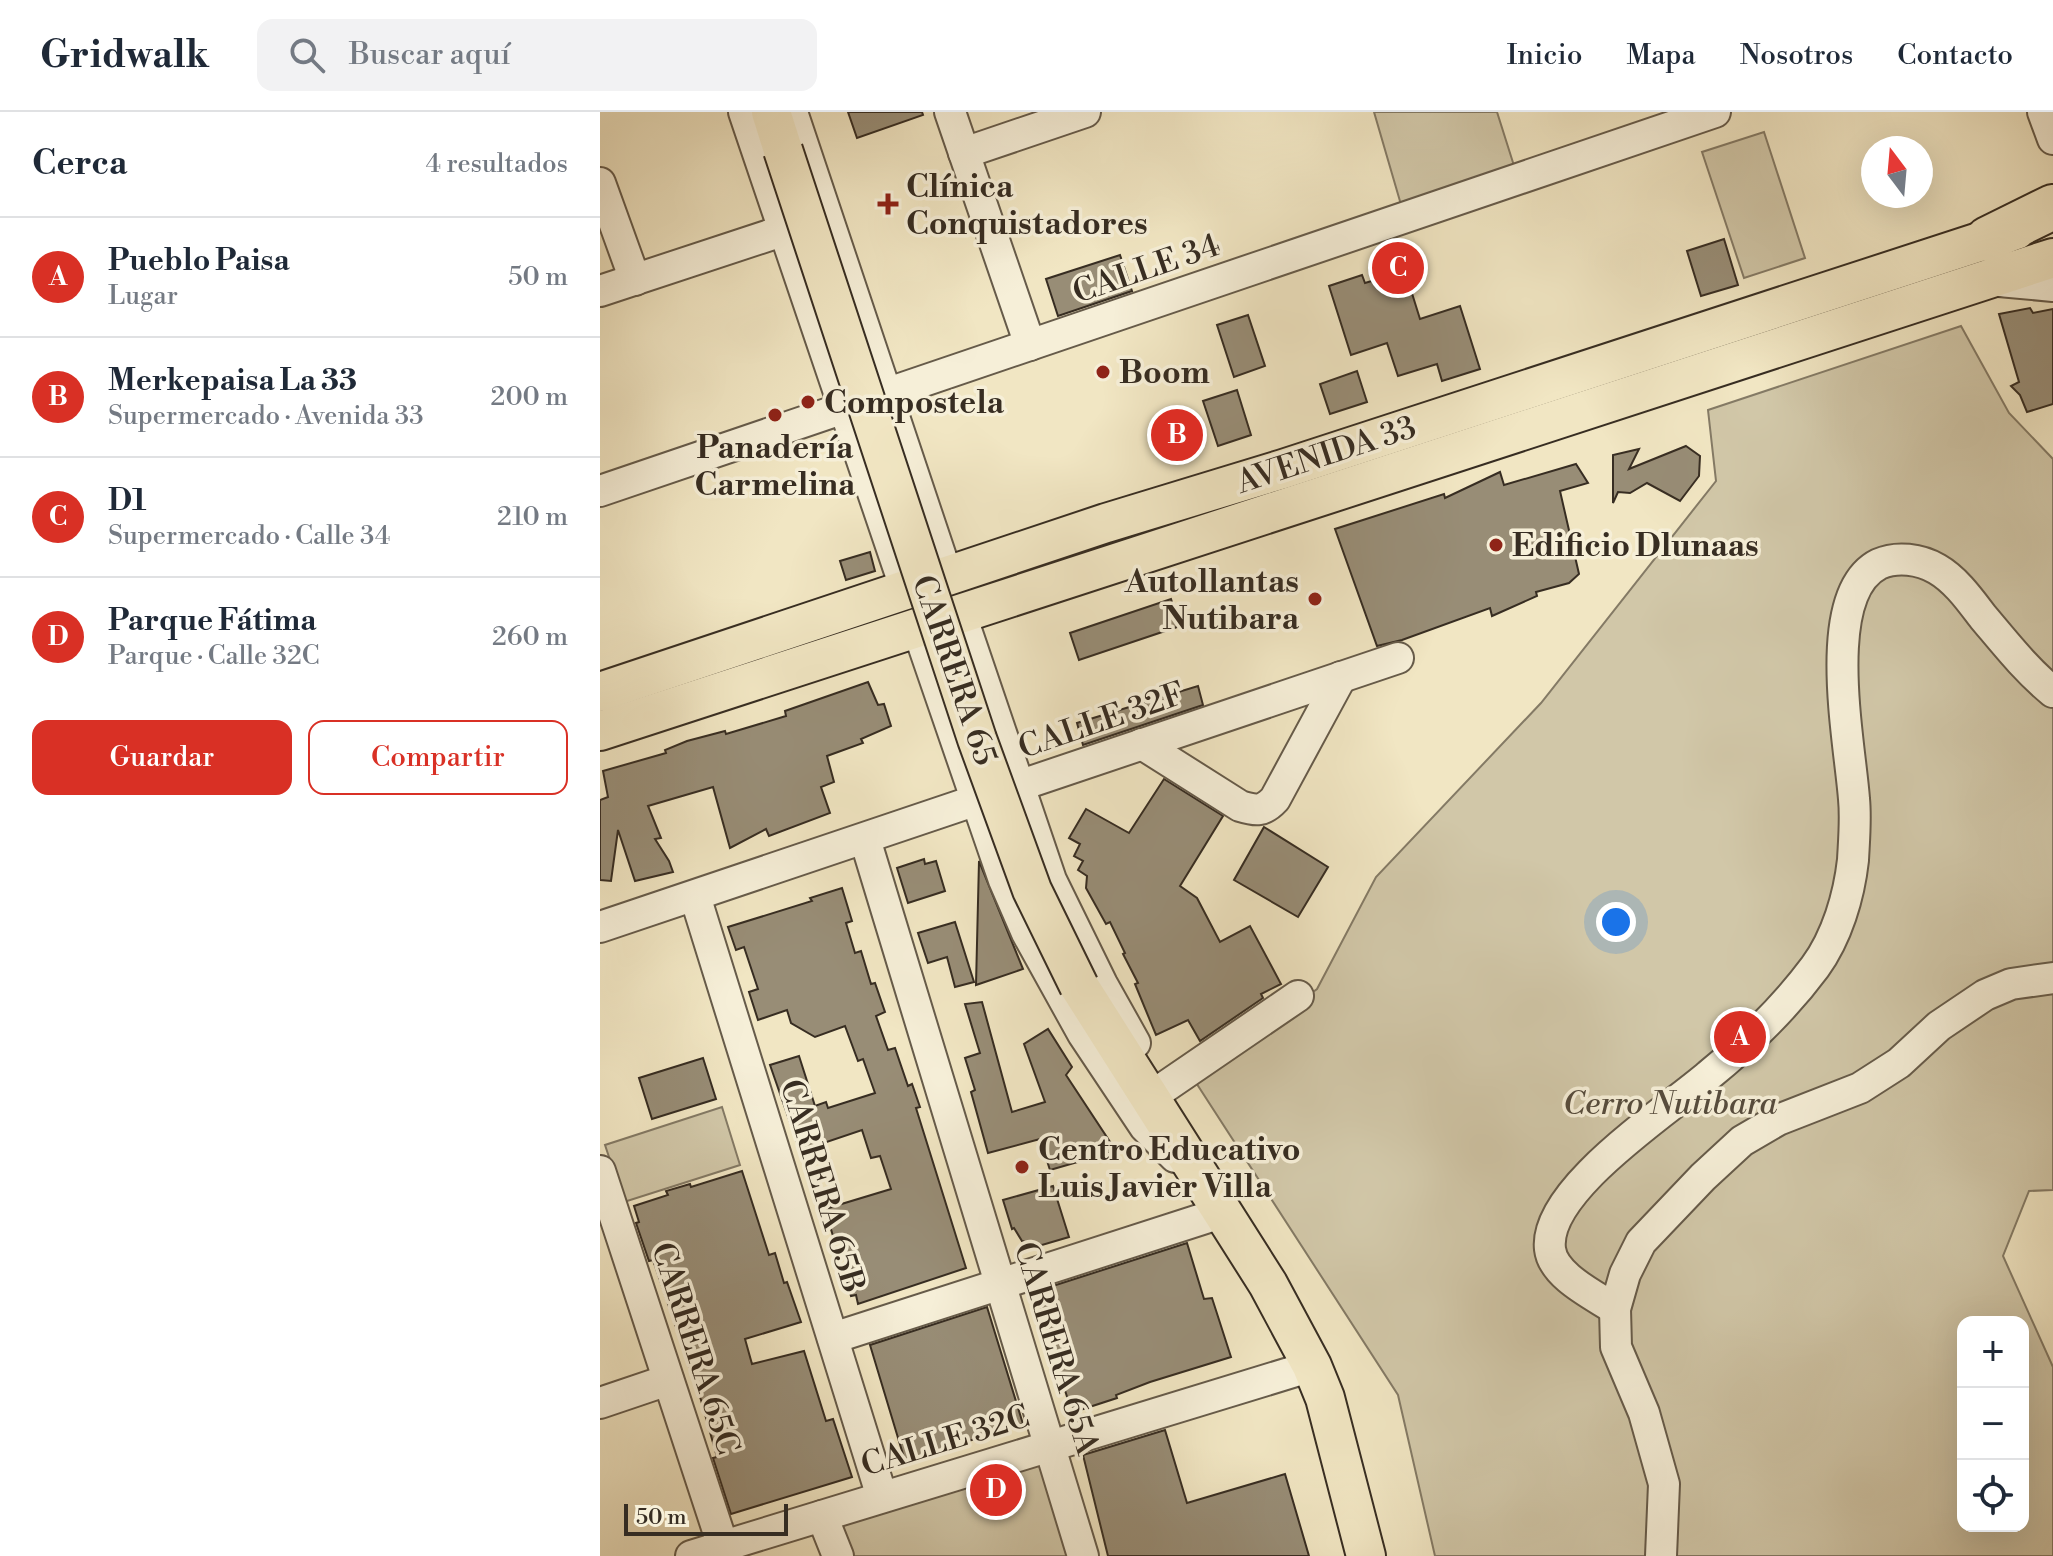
<!DOCTYPE html>
<html lang="es">
<meta charset="utf-8">
<style>
body{margin:0;font-family:"Libre Bodoni",serif;background:#f2f2f3;color:#1f2937}
.controls{position:absolute;right:24px;bottom:24px;display:grid;overflow:hidden;border-radius:16px;box-shadow:0 8px 32px #0002}
.controls button{width:72px;height:72px;display:grid;place-items:center;padding:0;border:0;border-bottom:2px solid #e0e1e3;background:#fff;color:#1f2937;font:40px sans-serif}
.compass{position:absolute;left:1261px;top:24px;width:72px;height:72px;border-radius:50%;background:#fff;box-shadow:0 8px 32px #0002;rotate:344deg}
.scale{position:absolute;left:24px;bottom:20px;width:164px;box-sizing:border-box;padding-left:8px;border:4px solid #372d22;border-top:0;font-size:22px;line-height:28px;white-space:nowrap;color:#372d22;-webkit-text-stroke:6px #f6efd8;paint-order:stroke}
.you{position:absolute;left:1016px;top:810px;width:28px;height:28px;margin:-20px;border:6px solid #fff;border-radius:50%;background:#1a73e8;box-shadow:0 0 0 12px #1a73e833}
.badge{display:grid;place-items:center;width:52px;height:52px;border-radius:50%;background:#d93025;color:#fff;font-size:26px;font-weight:700}
.pin{position:absolute;translate:-50% -50%;border:4px solid #fff;box-shadow:0 2px 8px #0006}
.list{margin:0;padding:0;list-style:none}
h2{display:flex;justify-content:space-between;align-items:center;height:104px;margin:0;padding:0 32px;font-size:34px}
h2 small{font-size:26px;font-weight:400;color:#747a83}
.list li{display:grid;grid-template-columns:52px 1fr auto;gap:24px;align-items:center;box-sizing:border-box;height:120px;padding:0 32px;border-top:2px solid #e0e1e3}
.list b{display:block;font-size:30px;white-space:nowrap}
.list p{margin:0;font-size:26px;white-space:nowrap;color:#747a83}
.list em{font-size:26px;font-style:normal;color:#747a83}
.actions{display:flex;gap:16px;padding:24px 32px}
.actions a{flex:1;padding:18px 0;border:2px solid #d93025;border-radius:16px;text-align:center;font-size:28px;color:#d93025}
.actions .main{background:#d93025;color:#fff}
.icon{flex:none;width:44px;height:44px;fill:none;stroke:currentColor;stroke-width:2;stroke-linecap:round;stroke-linejoin:round}
.map{position:relative;flex:none;width:1453px;height:1444px;overflow:hidden}
header{display:flex;align-items:center;gap:48px;box-sizing:border-box;height:112px;padding:0 40px;background:#fff;border-bottom:2px solid #e0e1e3}
header strong{font-size:38px}
nav{display:flex;gap:44px;margin-inline-start:auto;font-size:28px}
.search{width:560px;height:72px;background:#f2f2f3;display:flex;align-items:center;gap:20px;box-sizing:border-box;padding:0 28px;border-radius:16px;color:#747a83;font-size:30px}
main{display:flex}
aside{flex:1;background:#fff}
.map>svg:first-child{display:block}
.green{fill:#d1c7a8;stroke:#847a65;stroke-width:2;fill-rule:evenodd}
.building{fill:#988d76;stroke:#372d22;stroke-width:2}
.lines{fill:none;stroke-linecap:round;stroke-linejoin:round}
.minor-casing{stroke:#665b4a;stroke-width:34}
.major-casing{stroke:#372d22;stroke-width:42}
.highway-casing{stroke:#372d22;stroke-width:48}
.minor{stroke:#f6efd8;stroke-width:30}
.major{stroke:#f1e6c3;stroke-width:38}
.highway{stroke:#f1e6c3;stroke-width:44}
.major-bridge-casing{stroke:#372d22;stroke-width:42;stroke-linecap:butt}
.major-bridge{stroke:#f1e6c3;stroke-width:38}
.poi-dot{fill:#8f2418;stroke:#f6efd8;stroke-width:3}
.labels{text-anchor:middle;stroke-width:7;stroke-linejoin:round;paint-order:stroke}
.poi-label{font-size:32px;font-weight:bold;fill:#372d22;stroke:#f6efd8;text-anchor:start}
.street-label{font-size:32px;fill:#372d22;stroke:#f6efd8}
.park-label{font-size:32px;font-style:italic;fill:#564c3d;stroke:#f6efd8}
</style>
<header>
<strong>Gridwalk</strong>
<div class="search"><svg class="icon" aria-label="search" viewBox="0 0 24 24"><circle cx="10" cy="10" r="6"/><path d="M15 15l6 6"/></svg>Buscar aquí</div>
<nav><a>Inicio</a><a>Mapa</a><a>Nosotros</a><a>Contacto</a></nav>
</header>
<main>
<aside>
<h2>Cerca<small>4 resultados</small></h2>
<ul class="list">
<li><span class="badge">A</span><div><b>Pueblo Paisa</b><p>Lugar</p></div><em>50 m</em></li>
<li><span class="badge">B</span><div><b>Merkepaisa La 33</b><p>Supermercado · Avenida 33</p></div><em>200 m</em></li>
<li><span class="badge">C</span><div><b>D1</b><p>Supermercado · Calle 34</p></div><em>210 m</em></li>
<li><span class="badge">D</span><div><b>Parque Fátima</b><p>Parque · Calle 32C</p></div><em>260 m</em></li>
</ul>
<div class="actions"><a class="main">Guardar</a><a>Compartir</a></div>
</aside>
<div class="map">
<svg width="1453" height="1444" viewBox="0 0 1453 1444">
<rect width="100%" height="100%" fill="#f1e6c3"/>
<filter id="stains"><feTurbulence type="fractalNoise" baseFrequency=".0025" numOctaves="4"/><feColorMatrix values="0 0 0 0 .2 0 0 0 0 .09 0 0 0 0 .02 0 0 0 .5 -.17"/></filter>
<radialGradient id="worn" r=".72"><stop offset=".6" stop-color="#630" stop-opacity="0"/><stop offset="1" stop-color="#630" stop-opacity=".3"/></radialGradient>
<g class="green">
<path d="M774,0H897L916,60L802,96Z"/>
<path d="M1164,20L1205,146L1144,166L1102,40Z"/>
<path d="M1361,214L1409,301L1453,347V1078L1429,1079L1403,1144L1453,1255V1444H835L798,1283L593,966L717,877L776,765L941,591L1116,369L1108,298ZM1363,1210H1423V1414H1363Z"/>
<path d="M122,995L140,1053L24,1090L5,1033Z"/>
<path d="M443,1346L474,1444H246L233,1411Z"/>
</g>
<g class="building">
<path d="M248,0H322L323,3L257,26Z"/>
<path d="M1124,127L1138,173L1101,184L1087,139Z"/>
<path d="M520,143L532,179L458,204L446,167Z"/>
<path d="M805,159L820,207L860,194L880,257L842,269L837,252L798,264L787,231L751,243L729,174L762,163L765,171Z"/>
<path d="M1430,196L1433,201L1453,197V292L1427,300L1420,283L1411,274L1419,270L1399,202Z"/>
<path d="M648,203L665,254L634,265L617,213Z"/>
<path d="M757,259L767,290L730,302L720,272Z"/>
<path d="M637,278L651,323L618,334L603,289Z"/>
<path d="M1086,334L1100,344L1099,364L1080,389L1047,371L1030,381L1018,380L1013,391V343L1039,337L1029,357Z"/>
<path d="M976,352L988,371L960,379L979,462L969,471L936,480L937,484L892,504L890,496L802,528L777,534L735,417L844,382L845,386L900,360L904,373Z"/>
<path d="M270,440L275,459L246,468L240,449Z"/>
<path d="M571,487L580,514L479,548L470,521Z"/>
<path d="M268,570L278,593L284,592L291,614L261,627L263,631L227,644L234,670L221,675L230,701L169,724L166,717L130,736L113,675L48,694L61,726L55,727L69,749L73,760L35,769L18,718L11,769L0,768V688L8,685L3,659L66,641L65,638L87,629L125,619L126,622L186,604L185,599Z"/>
<path d="M598,574L603,593L483,633L477,611Z"/>
<path d="M564,667L623,704L580,774L597,786L620,830L650,814L681,872L661,882L663,886L600,929L588,908L556,923L535,872L538,871L523,842L525,841L510,810L506,812L486,776L487,764L478,758L483,749L474,744L480,732L469,726L486,697L529,721Z"/>
<path d="M664,715L728,755L698,805L634,768Z"/>
<path d="M324,747L325,752L336,749L345,779L308,791L297,756Z"/>
<path d="M379,749L423,857L376,873L378,790Z"/>
<path d="M242,776L252,809L246,811L255,841L261,839L271,872L275,871L285,900L276,904L288,938L295,936L308,974L312,972L320,995L316,996L366,1156L258,1192L256,1183L251,1184L244,1160L252,1158L240,1122L233,1124L225,1097L291,1077L280,1044L271,1046L262,1018L200,1039L170,953L199,944L215,994L226,990L228,996L275,981L263,947L258,949L245,914L215,925L191,911L187,898L158,908L149,880L158,877L144,835L136,838L128,815L212,789L210,786Z"/>
<path d="M355,810L374,870L355,875L347,845L328,851L318,821Z"/>
<path d="M382,890L412,1000L445,990L424,932L448,917L472,955L466,963L516,1039L450,1058L440,1027L388,1041L371,980L375,978L365,946L380,941L365,892Z"/>
<path d="M103,946L116,987L52,1007L39,966Z"/>
<path d="M142,1059L169,1143L175,1141L184,1171L187,1170L201,1210L145,1227L152,1252L204,1239L226,1309L233,1307L252,1365L131,1402L113,1346L117,1345L101,1288L53,1148L49,1149L36,1111L39,1110L34,1094L68,1083L66,1079L90,1072L91,1075Z"/>
<path d="M453,1074L469,1125L442,1133L422,1129L414,1116L412,1117L403,1088Z"/>
<path d="M587,1131L604,1187L612,1186L631,1245L550,1270L516,1283L517,1286L477,1299L469,1291L434,1180Z"/>
<path d="M387,1195L423,1312L305,1349L270,1233Z"/>
<path d="M565,1318L587,1391L685,1362L709,1444H508L483,1343Z"/>
</g>
<g class="lines">
<g class="minor-casing">
<g id="minor">
<path d="M144,0L306,478"/>
<path d="M192,0L347,463"/>
<path d="M350,0L430,233"/>
<path d="M1443,0L1453,27"/>
<path d="M364,41L485,0"/>
<path d="M0,71L35,168"/>
<path d="M1399,169L1453,174"/>
<path d="M0,179L185,118"/>
<path d="M0,379L1115,0"/>
<path d="M360,500L451,768L502,872L535,931"/>
<path d="M317,515L404,768L427,821L483,922L545,1015L575,1045"/>
<path d="M542,632L640,694C656,699 663,700 675,687L741,565"/>
<path d="M265,727L483,1444"/>
<path d="M95,784L282,1385"/>
<path d="M0,815L798,546"/>
<path d="M562,977L698,884"/>
<path d="M0,1059L123,1434"/>
<path d="M1015,1197C994,1183 953,1164 950,1137C943,1078 1069,998 1109,963C1147,932 1186,894 1215,855C1237,825 1249,784 1253,748C1254,728 1256,707 1254,687C1250,631 1219,482 1279,452C1297,444 1320,447 1337,457C1356,468 1370,488 1383,505C1405,531 1426,558 1453,580"/>
<path d="M233,1226L624,1100"/>
<path d="M0,1291L68,1268"/>
<path d="M222,1404L238,1444"/>
<path d="M91,1444L712,1254"/>
<path d="M1061,1444L1064,1372L1044,1301L1016,1235L1015,1197L1025,1162L1041,1130L1103,1065L1142,1029L1178,1008L1260,976L1299,951L1339,914L1385,883L1411,872L1453,866"/>
</g>
</g>
<g class="major-casing">
<g id="major">
<path d="M171,0L183,38"/>
<path d="M0,580L506,411L683,357L1416,118"/>
<path d="M0,619L1453,146"/>
<path d="M479,874L668,1172L712,1254L725,1286L766,1444"/>
</g>
</g>
<g class="highway-casing">
<path id="highway" d="M1388,127L1453,95"/>
</g>
<use href="#minor" class="minor"/>
<use href="#major" class="major"/>
<use href="#highway" class="highway"/>
<g class="major-bridge-casing">
<path id="major-bridge" d="M183,38L377,627L432,778L479,874"/>
</g>
<use href="#major-bridge" class="major-bridge"/>
</g>
<g class="poi-dot">
<path d="M284 80h8v8h8v8h-8v8h-8v-8h-8v-8h8z"/>
<circle cx="503" cy="260" r="8"/>
<circle cx="208" cy="290" r="8"/>
<circle cx="175" cy="303" r="8"/>
<circle cx="896" cy="433" r="8"/>
<circle cx="715" cy="487" r="8"/>
<circle cx="422" cy="1055" r="8"/>
</g>
<g class="labels">
<g class="poi-label">
<text x="306" y="85">Clínica<tspan x="306" dy="37">Conquistadores</tspan></text>
<text x="519" y="271">Boom</text>
<text x="224" y="301">Compostela</text>
<text x="175" y="346" text-anchor="middle">Panadería<tspan x="175" dy="37">Carmelina</tspan></text>
<text x="912" y="444">Edificio Dlunaas</text>
<text x="699" y="480" text-anchor="end">Autollantas<tspan x="699" dy="37">Nutibara</tspan></text>
<text x="438" y="1048">Centro Educativo<tspan x="438" dy="37">Luis Javier Villa</tspan></text>
</g>
<g class="street-label">
<text transform="translate(546 156) rotate(-19)" y="11">CALLE 34</text>
<text transform="translate(726 342) rotate(-18)" y="11">AVENIDA 33</text>
<text transform="translate(355 558) rotate(71)" y="11">CARRERA 65</text>
<text transform="translate(501 608) rotate(-19)" y="11">CALLE 32F</text>
<text transform="translate(223 1074) rotate(73)" y="11">CARRERA 65B</text>
<text transform="translate(96 1236) rotate(72)" y="11">CARRERA 65C</text>
<text transform="translate(457 1236) rotate(73)" y="11">CARRERA 65A</text>
<text transform="translate(345 1328) rotate(-17)" y="11">CALLE 32C</text>
</g>
<g class="park-label">
<text x="1070" y="1002">Cerro Nutibara</text>
</g>
</g>
<rect width="100%" height="100%" filter="url(#stains)"/>
<rect width="100%" height="100%" fill="url(#worn)"/>
</svg>
<div class="controls">
<button>+</button>
<button>−</button>
<button><svg class="icon" aria-label="locate" viewBox="0 0 24 24"><circle cx="12" cy="12" r="6"/><path d="M12 2v4M12 18v4M2 12h4M18 12h4"/></svg></button>
</div>
<svg class="compass" viewBox="-18 -18 36 36"><path d="M0-13l5 13h-10z" fill="#e53935"/><path d="M0 13l5-13h-10z" fill="#747a83"/></svg>
<div class="scale">50 m</div>
<div class="you"></div>
<div class="pin badge" style="left:1140px;top:925px">A</div>
<div class="pin badge" style="left:577px;top:323px">B</div>
<div class="pin badge" style="left:798px;top:156px">C</div>
<div class="pin badge" style="left:396px;top:1378px">D</div>
</div>
</main>
